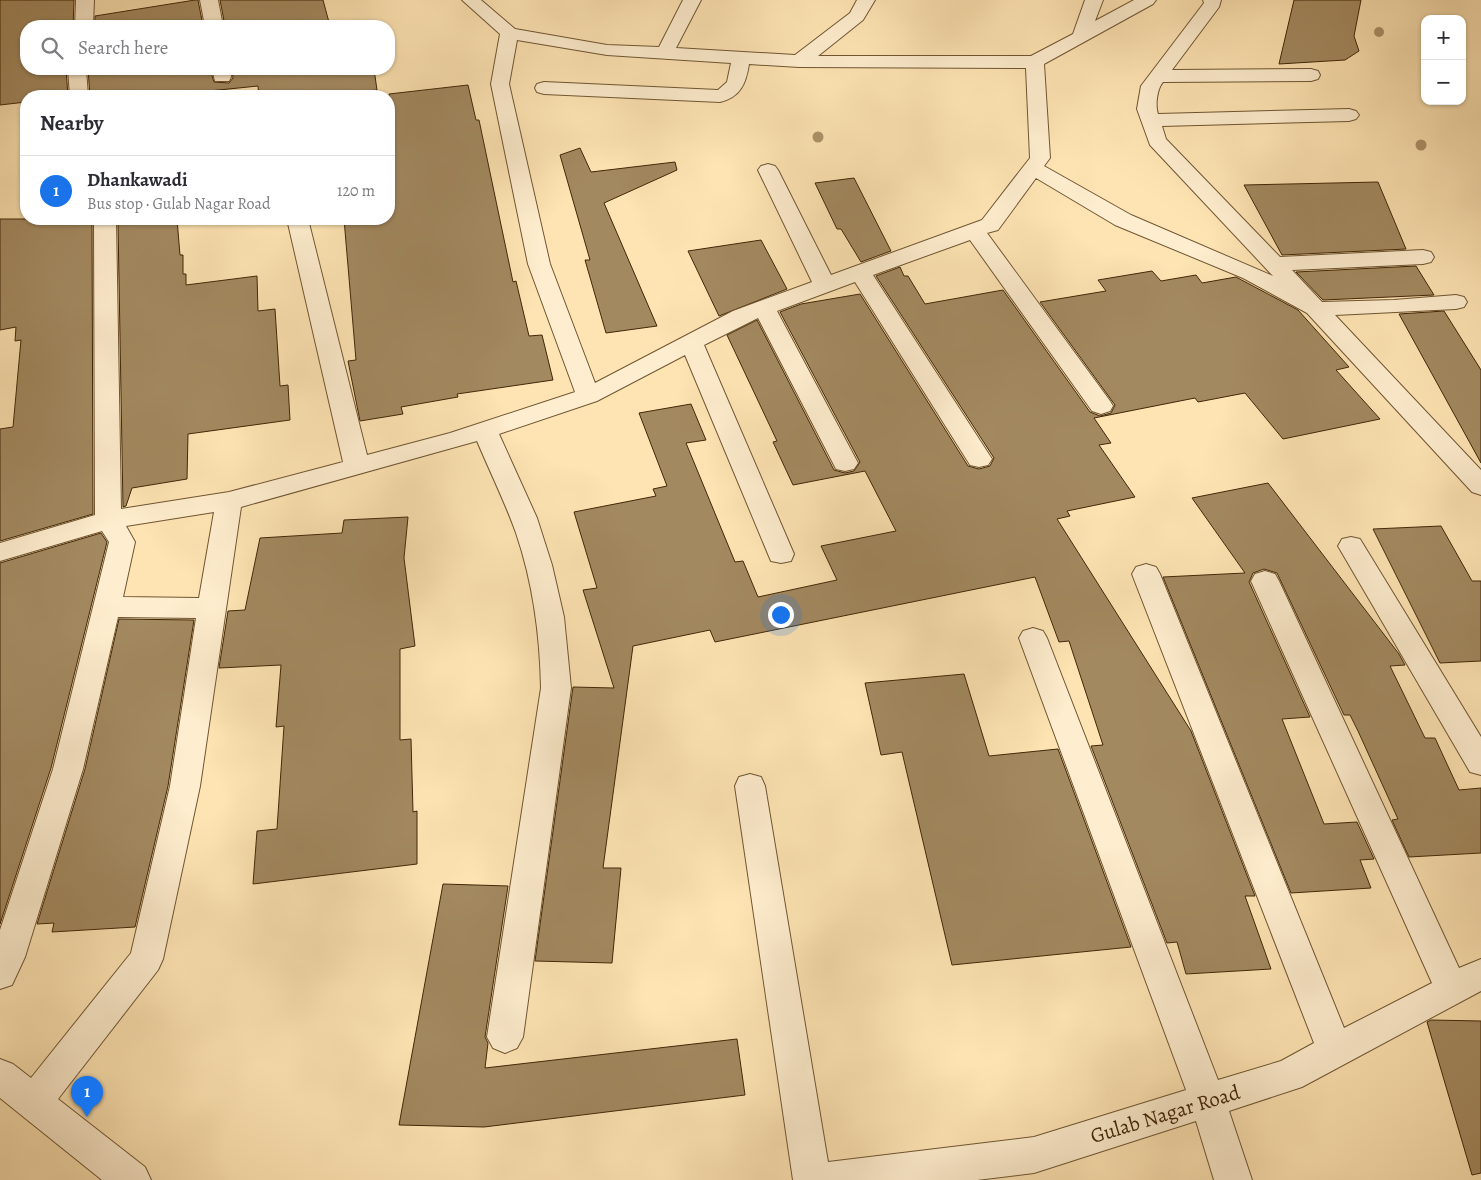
<!DOCTYPE html>
<meta charset="utf-8">
<style>
body{margin:0;font-family:Alegreya,serif;background:#f2f2f3;color:#2b2b33}
.controls{position:absolute;right:15px;top:15px;display:grid;overflow:hidden;border-radius:10px;box-shadow:0 1px 4px #0004}
.controls button{width:45px;height:45px;display:grid;place-items:center;padding:0;border:0;border-bottom:1px solid #e1e1e2;background:#fff;color:#2b2b33;font:25px sans-serif}
.you{position:absolute;left:780px;top:614px;width:18px;height:18px;margin:-12px;border:4px solid #fff;border-radius:50%;background:#1a73e8;box-shadow:0 0 0 8px #1a73e833}
.badge{display:grid;place-items:center;width:32px;height:32px;border-radius:50%;background:#1a73e8;color:#fff;font-size:16px;font-weight:700}
.pin{position:absolute;translate:-50% -41px;filter:drop-shadow(0 1px 2px #0008)}
.pin::after{content:'';position:absolute;top:26px;width:18px;height:15px;background:inherit;clip-path:polygon(0 0,100% 0,50% 100%)}
.list{margin:0;padding:0;list-style:none}
h2{display:flex;justify-content:space-between;align-items:center;height:65px;margin:0;padding:0 20px;font-size:21px}
h2 small{font-size:16px;font-weight:400;color:#7c7c81}
.list li{display:grid;grid-template-columns:32px 1fr auto;gap:15px;align-items:center;box-sizing:border-box;height:70px;padding:0 20px;border-top:1px solid #e1e1e2}
.list b{display:block;font-size:19px;white-space:nowrap}
.list p{margin:0;font-size:16px;white-space:nowrap;color:#7c7c81}
.list em{font-size:16px;font-style:normal;color:#7c7c81}
.icon{flex:none;width:28px;height:28px;fill:none;stroke:currentColor;stroke-width:2;stroke-linecap:round;stroke-linejoin:round}
.map{position:relative;flex:none;width:1481px;height:1180px;overflow:hidden}
.search{position:absolute;background:#fff;box-shadow:0 1px 4px #0004;left:20px;top:20px;width:375px;height:55px;display:flex;align-items:center;gap:12px;box-sizing:border-box;padding:0 18px;border-radius:20px;color:#7c7c81;font-size:19px}
.panel{position:absolute;background:#fff;box-shadow:0 1px 4px #0004;left:20px;top:90px;width:375px;height:135px;border-radius:20px}
.map>svg:first-child{display:block}
.building{fill:#a38960;stroke:#412707}
.lines{fill:none;stroke-linecap:round;stroke-linejoin:round}
.minor-casing{stroke:#705632;stroke-width:2}
.minor{fill:#feedce;fill-rule:evenodd}
.tree{fill:#ac9268}
.labels{text-anchor:middle;stroke-width:5;stroke-linejoin:round;paint-order:stroke}
.near-street-label{font-size:21px;fill:#412707;stroke:#feedce}
</style>
<div class="map">
<svg width="1481" height="1180" viewBox="0 0 1481 1180">
<rect width="100%" height="100%" fill="#fee4b3"/>
<filter id="stains"><feTurbulence type="fractalNoise" baseFrequency=".004" numOctaves="4"/><feColorMatrix values="0 0 0 0 .2 0 0 0 0 .09 0 0 0 0 .02 0 0 0 .5 -.17"/></filter>
<radialGradient id="worn" r=".72"><stop offset=".6" stop-color="#630" stop-opacity="0"/><stop offset="1" stop-color="#630" stop-opacity=".3"/></radialGradient>
<g class="building">
<path d="M0,0H74L73,26H26V69H66L68,96H26V102L0,105Z"/>
<path d="M195,0H198L203,26H95V16Z"/>
<path d="M220,0H323L330,26H225Z"/>
<path d="M1294,0H1361L1354,36L1359,51L1345,60L1279,64Z"/>
<path d="M88,69H210L214,82L229,83L233,78L232,69H374L377,90L317,96H259L258,86L160,96H90Z"/>
<path d="M468,85L476,120H479L513,282L516,281L529,336L542,335L553,380L457,394L458,397L401,407L403,414L360,421L348,361L356,360L344,219H389V94Z"/>
<path d="M580,148L591,172L675,162L677,170L604,203L657,326L606,333L585,260H590L560,155Z"/>
<path d="M854,178L891,251L861,262L841,229H837L815,183Z"/>
<path d="M1378,182L1406,249L1282,255L1244,185Z"/>
<path d="M0,219H92L93,514L0,541V429L13,427L21,340L15,341L16,327L0,330Z"/>
<path d="M149,219H177L180,255H183V274H186V285L257,276L258,311L275,309L280,386L288,385L290,420L188,434L187,479L132,488L126,506L123,507L118,223Z"/>
<path d="M761,240L787,289L719,316L688,251Z"/>
<path d="M1416,266L1434,295L1323,300L1296,272Z"/>
<path d="M900,267L904,276H908L925,304L1003,290L1090,412L1100,416L1111,413L1115,405L1040,302L1106,291L1098,280L1152,271L1161,281L1196,275L1202,283L1236,277L1298,310L1349,367L1336,370L1380,419L1283,439L1245,393L1198,402L1195,398L1094,418L1111,443L1099,445L1135,497L1067,511L1070,516L1057,519L1191,731L1255,896H1245L1271,969L1186,974L1177,942L1167,943L1091,746L1103,745L1069,641L1059,642L1035,577L715,642L710,630L633,646L603,868H621L612,963L535,961L573,687L614,688L583,590L597,588L574,512L656,496L653,489L667,486L639,413L691,404L706,440L686,443L735,562L743,561L758,597L837,580L821,546L896,531L865,471L793,485L773,442L777,441L727,335L757,320L834,470L845,473L854,471L860,462L780,312L801,304L860,294L968,466L979,469L990,466L994,458L876,276Z"/>
<path d="M1444,311L1481,370V463L1399,314Z"/>
<path d="M1268,483L1399,654L1405,665L1390,666L1425,738H1435L1459,790L1481,788V853L1409,857L1392,820L1398,819L1358,731L1350,715H1344L1277,573L1264,569L1253,573L1249,582L1310,717L1282,719L1324,824L1357,822L1374,859L1360,860L1371,888L1291,893L1163,577L1245,573L1192,498Z"/>
<path d="M408,517L404,558L415,646L400,649V740L411,739L413,812L417,811V864L253,884L257,831L277,829L284,726L276,727L281,665L219,668L228,611L245,610L260,538L342,533L344,520Z"/>
<path d="M1441,526L1472,581H1481V661L1440,663L1373,529Z"/>
<path d="M101,533L107,542L51,768L0,924V563Z"/>
<path d="M119,619L194,620L168,786L135,927L52,932L54,923L37,924L85,769Z"/>
<path d="M964,674L989,756L1058,749L1131,947L952,965L902,752L881,755L865,683Z"/>
<path d="M443,884L508,886L485,1037L488,1043L485,1068L737,1039L745,1095L484,1127L399,1125Z"/>
<path d="M1431,1020L1481,1021V1173L1472,1175L1427,1022Z"/>
</g>
<g class="lines">
<g class="minor-casing">
<g id="minor">
<path d="M76,0H94L93,26H75Z"/>
<path d="M200,0H218L223,26H205Z"/>
<path d="M462,0H481L515,29L607,45L659,47L683,0H701L676,48L795,55L850,13L857,0H875L863,20L818,56H1031L1073,34L1085,0H1103L1095,21L1134,0H1156L1153,4L1044,64L1050,158L1044,166L1131,215L1273,276L1150,145L1137,109L1141,86L1204,3L1203,0H1221L1219,7L1172,70L1311,69L1318,71L1320,75L1318,79L1311,81L1163,82C1157,89 1155,105 1158,114L1349,109L1356,111L1359,115L1356,119L1349,121L1162,126L1166,139L1280,257L1423,250L1431,252L1434,257L1431,262L1423,264L1292,270L1322,302L1394,300L1456,295L1464,297L1467,302L1464,307L1456,309L1335,315L1481,470V495L1472,492L1307,313L1243,278L1115,225L1036,178L998,230L987,233L1110,401L1113,406L1110,411L1101,414L1092,411L970,240L873,275L992,459L988,465L979,467L970,465L855,282L777,311L858,463L854,469L845,471L836,469L758,318L704,345L794,554L791,561L781,563L771,561L768,554L685,355L597,401L499,434L537,518L552,565L564,617L571,688L523,1037L517,1048L505,1053L493,1048L487,1037L541,688C540,635 533,583 516,533C505,502 490,472 477,441L241,507L200,786L163,959L158,970L58,1099L145,1167L151,1180H102L0,1098V1059L13,1064L31,1078L131,953L170,786L196,618L118,617L83,769L25,957L12,985L0,989V930L53,769L109,542L102,531L0,561V543L95,515L94,219H116L121,509L229,492L343,462L287,219H308L367,455L450,433L575,392L528,264L491,84L500,34ZM517,40L607,55L731,63L727,82L718,90L544,82L537,84L535,88L537,92L544,94L720,102C741,97 746,83 749,64L799,67L1026,68L1030,158L982,220L831,275L778,170L775,166L768,164L761,166L758,170L812,282L733,311L595,383L550,264L509,84ZM214,512L199,598L123,597L135,542L126,526Z"/>
<path d="M68,69H86L88,96H70Z"/>
<path d="M212,69H230L231,77L229,81H215Z"/>
<path d="M1351,537L1360,539L1481,737V775L1470,772L1338,546L1342,539Z"/>
<path d="M1146,564L1156,567L1160,574L1344,1028L1432,983L1251,581L1255,574L1265,571L1275,574L1279,581L1459,968L1481,959V991L1302,1087L1229,1111L1252,1180H1214L1196,1121L1034,1173L977,1180H793L735,786L739,777L750,774L761,777L765,786L828,1162L1034,1137L1186,1090L1019,638L1023,631L1033,628L1043,631L1047,638L1218,1080L1281,1061L1314,1043L1132,574L1136,567Z"/>
</g>
</g>
<use href="#minor" class="minor"/>
</g>
<g class="tree">
<circle cx="1379" cy="32" r="5"/>
<circle cx="818" cy="137" r="5.5"/>
<circle cx="1421" cy="145" r="5.5"/>
</g>
<g class="labels">
<g class="near-street-label">
<text transform="translate(1165 1114) rotate(-17)" y="7">Gulab Nagar Road</text>
</g>
</g>
<rect width="100%" height="100%" filter="url(#stains)"/>
<rect width="100%" height="100%" fill="url(#worn)"/>
</svg>
<div class="controls">
<button>+</button>
<button>−</button>
</div>
<div class="you"></div>
<div class="pin badge" style="left:87px;top:1117px">1</div>
<div class="search"><svg class="icon" aria-label="search" viewBox="0 0 24 24"><circle cx="10" cy="10" r="6"/><path d="M15 15l6 6"/></svg>Search here</div>
<section class="panel">
<h2>Nearby<small></small></h2>
<ul class="list">
<li><span class="badge">1</span><div><b>Dhankawadi</b><p>Bus stop · Gulab Nagar Road</p></div><em>120 m</em></li>
</ul>
</section>
</div>
